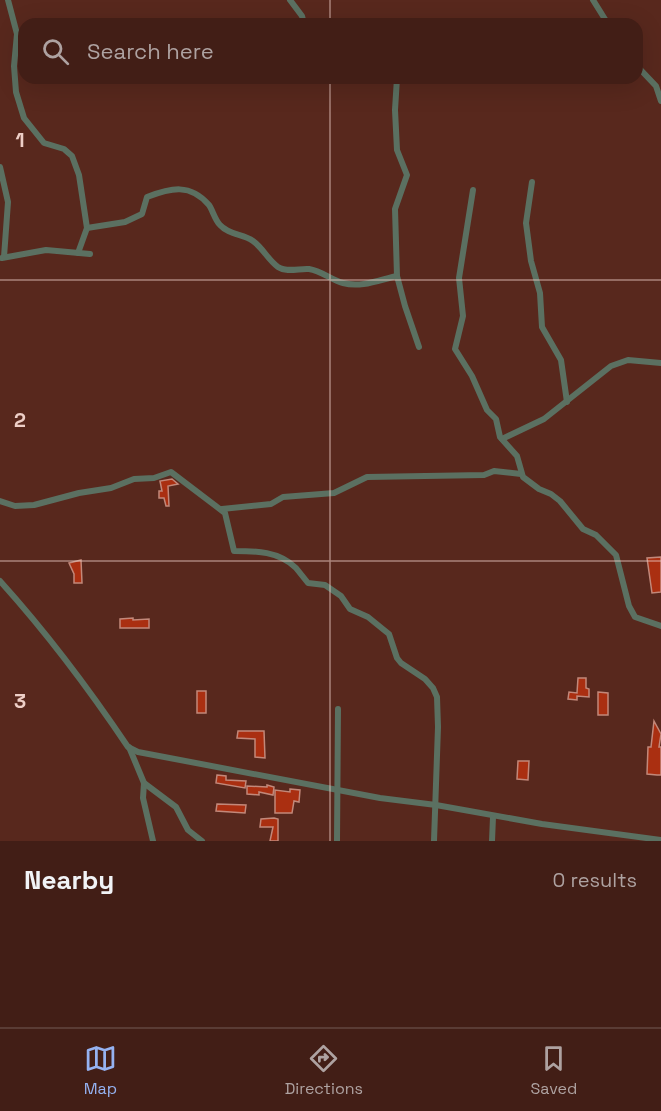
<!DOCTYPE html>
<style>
body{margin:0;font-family:"Space Grotesk",sans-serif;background:#4c2b23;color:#f1f3f6}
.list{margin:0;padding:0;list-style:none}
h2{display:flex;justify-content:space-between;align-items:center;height:78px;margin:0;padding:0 24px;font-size:26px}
h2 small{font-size:20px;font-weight:400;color:#aea2a1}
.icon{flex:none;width:33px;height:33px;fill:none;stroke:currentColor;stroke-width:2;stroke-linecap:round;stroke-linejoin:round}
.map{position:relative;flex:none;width:661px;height:841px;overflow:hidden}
.search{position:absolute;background:#421e16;box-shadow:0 6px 24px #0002;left:18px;right:18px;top:18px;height:66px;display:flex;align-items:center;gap:15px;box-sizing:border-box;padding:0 21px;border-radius:18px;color:#aea2a1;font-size:22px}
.sheet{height:186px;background:#421e16}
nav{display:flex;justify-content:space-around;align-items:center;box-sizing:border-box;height:84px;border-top:2px solid #5a3c35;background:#421e16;font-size:16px;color:#aea2a1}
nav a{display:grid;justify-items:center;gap:3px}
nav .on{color:#95b2f1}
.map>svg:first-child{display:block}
.building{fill:#aa2f11;stroke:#c2887a;stroke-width:1.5}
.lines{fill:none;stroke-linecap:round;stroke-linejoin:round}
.street{stroke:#5b7061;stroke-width:6}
.grid{fill:none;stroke:#eecfc7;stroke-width:1.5;stroke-opacity:0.55}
.grid-label{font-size:20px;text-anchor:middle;font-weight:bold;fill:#eecfc7;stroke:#58281d;stroke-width:4.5;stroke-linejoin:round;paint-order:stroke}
</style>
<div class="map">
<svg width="661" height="841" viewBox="0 0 661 841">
<rect width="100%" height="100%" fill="#58281d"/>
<g class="building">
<path d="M172,479L178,484L168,486L169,506H166L164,498H159V491H162L160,481Z"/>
<path d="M661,557V592L652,593L647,558Z"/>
<path d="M81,560L82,583H74V574L69,563Z"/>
<path d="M133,618V620L149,619V628H120V619Z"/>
<path d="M578,678H586V688L589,689V697L577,696V700L568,699L569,692L577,693Z"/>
<rect x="197" y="691" width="9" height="22"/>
<path d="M598,692L608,693V715H598Z"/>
<path d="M654,721L661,734L659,747H661V775H657L647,774L648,747H651Z"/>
<path d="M238,731H264L265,758L255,757V739L237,738Z"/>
<path d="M518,761H529L528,780L517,779Z"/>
<path d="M217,775L226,776V780L246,781L245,788L216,783Z"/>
<path d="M267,785L274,787L273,795L259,792V795L247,794V786L267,787Z"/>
<path d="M290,789L300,790L299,802L294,801L292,813H275V790L290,792Z"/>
<path d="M217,804L246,805L245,813L216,811Z"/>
<path d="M274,818L278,819V841H270L273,827H260L261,819Z"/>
</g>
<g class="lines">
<g class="street">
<path d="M8,0L17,34L14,66L16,92L24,118L44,143L64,149L72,156L79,175L87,228L78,253"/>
<path d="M290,0L302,16L304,24"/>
<path d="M593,0L608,24"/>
<path d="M637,66L656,86L661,101"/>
<path d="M397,78L395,110L397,150L407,175L395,209L397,276L405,306L419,347"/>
<path d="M0,167L8,202L4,257"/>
<path d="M532,182L526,223L531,261L540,293L542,327L561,360L567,402"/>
<path d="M473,190L459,278L463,316L455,349L472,376L487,410L496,419L500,437L517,456L523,477L539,489L551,494L560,501L583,529L596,535L616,555L629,606L635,617L661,626"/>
<path d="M87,228L125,222L142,214L147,197C171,188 190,183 209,205C213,211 215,220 220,225C229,235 243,234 253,241C263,248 268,260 278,267C287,273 300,268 309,269C322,271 331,280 343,283C361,288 379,280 397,276"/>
<path d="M2,258L46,250L90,254"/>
<path d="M502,439L544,419L611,366L628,360L661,363"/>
<path d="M0,501L15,506L34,505L79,493L111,488L134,479L154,478L171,472L225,513L234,551C256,551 279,551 296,568C300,573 304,578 308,583L325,585L341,596L350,609L368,617L384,630L389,634L397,658L401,663L425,679L433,688L437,697L438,727L434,841"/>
<path d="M222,509L271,504L283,497L334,493L367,477L484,475L494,471L521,474"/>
<path d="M0,581C47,633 89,689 128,747L138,752L380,798L436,805L542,824L661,840"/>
<path d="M129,747L144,783L143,798L153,841"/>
<path d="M144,783L176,807L188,830L202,841"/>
<path d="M337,841L338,709"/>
<path d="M492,841L493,817"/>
</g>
</g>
<path class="grid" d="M330,0V24M330,78V841M0,280H661M0,561H661"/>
<g class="grid-label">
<text x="20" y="147">1</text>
<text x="20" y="427">2</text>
<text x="20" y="708">3</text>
</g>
</svg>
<div class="search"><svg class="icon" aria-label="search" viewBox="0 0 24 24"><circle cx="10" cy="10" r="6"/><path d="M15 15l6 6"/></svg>Search here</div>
</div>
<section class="sheet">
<h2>Nearby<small>0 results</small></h2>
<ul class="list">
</ul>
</section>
<nav>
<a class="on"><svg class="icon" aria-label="map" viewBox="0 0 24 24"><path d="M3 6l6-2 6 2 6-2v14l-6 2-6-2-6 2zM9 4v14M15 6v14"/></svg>Map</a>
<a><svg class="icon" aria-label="directions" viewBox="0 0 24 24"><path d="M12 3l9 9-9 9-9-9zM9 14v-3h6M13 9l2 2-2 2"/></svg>Directions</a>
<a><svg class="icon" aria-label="saved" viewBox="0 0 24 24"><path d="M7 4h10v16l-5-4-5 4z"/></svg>Saved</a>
</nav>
